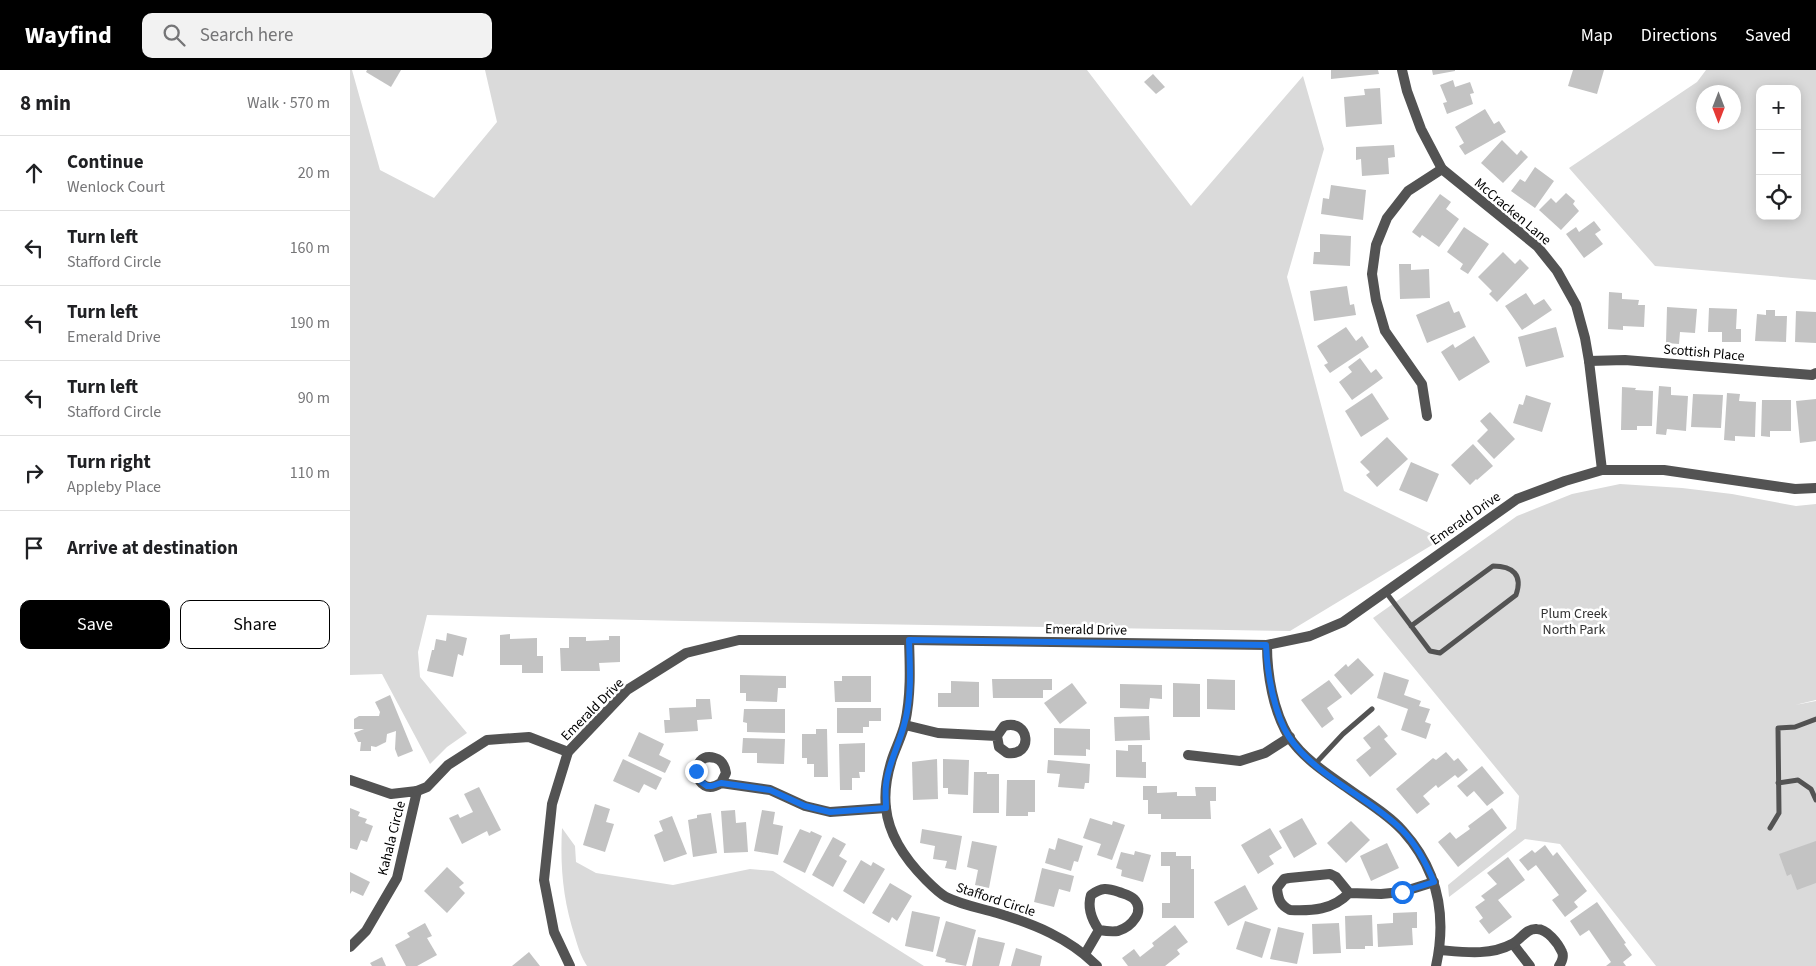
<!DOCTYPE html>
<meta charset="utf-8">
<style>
body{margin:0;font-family:"Source Sans 3",sans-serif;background:#f2f2f2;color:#202124}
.controls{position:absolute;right:15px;top:15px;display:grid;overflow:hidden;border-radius:10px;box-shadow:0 2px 12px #0003}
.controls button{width:45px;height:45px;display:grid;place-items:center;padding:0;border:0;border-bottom:1px solid #e0e0e0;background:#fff;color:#202124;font:25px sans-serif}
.compass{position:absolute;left:1346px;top:15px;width:45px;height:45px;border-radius:50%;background:#fff;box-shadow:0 2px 12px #0003;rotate:180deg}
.stop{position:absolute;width:15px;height:15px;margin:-11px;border:4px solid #1a73e8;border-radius:50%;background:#fff}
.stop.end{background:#1a73e8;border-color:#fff;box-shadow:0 1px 5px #0008}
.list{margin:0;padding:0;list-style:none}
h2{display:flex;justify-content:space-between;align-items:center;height:65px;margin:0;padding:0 20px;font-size:21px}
h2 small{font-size:16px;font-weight:400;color:#757577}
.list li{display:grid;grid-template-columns:32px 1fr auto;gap:15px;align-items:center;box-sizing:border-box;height:75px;padding:0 20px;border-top:1px solid #e0e0e0}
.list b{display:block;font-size:19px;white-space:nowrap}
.list p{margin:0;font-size:16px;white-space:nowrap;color:#757577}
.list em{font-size:16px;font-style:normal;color:#757577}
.actions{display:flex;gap:10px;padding:15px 20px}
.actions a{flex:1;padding:11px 0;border:1px solid #000;border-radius:10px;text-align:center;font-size:18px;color:#000}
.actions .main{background:#000;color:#fff}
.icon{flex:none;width:28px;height:28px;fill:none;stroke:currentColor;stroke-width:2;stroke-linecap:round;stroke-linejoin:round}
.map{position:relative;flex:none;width:1466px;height:896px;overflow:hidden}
header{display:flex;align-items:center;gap:30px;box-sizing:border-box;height:70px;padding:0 25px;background:#000;color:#fff}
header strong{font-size:24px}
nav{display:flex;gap:28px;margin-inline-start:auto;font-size:18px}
.search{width:350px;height:45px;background:#f2f2f2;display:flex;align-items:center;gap:12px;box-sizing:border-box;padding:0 18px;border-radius:10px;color:#757577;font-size:19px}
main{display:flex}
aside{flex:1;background:#fff}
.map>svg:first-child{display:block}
.green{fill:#dadada;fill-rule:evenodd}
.building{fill:#c3c3c3}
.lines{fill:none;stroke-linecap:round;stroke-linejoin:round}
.service{stroke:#535353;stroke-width:5}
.minor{stroke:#535353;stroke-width:10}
.tertiary{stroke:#535353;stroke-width:10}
.route{stroke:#1a73e8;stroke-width:6}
.labels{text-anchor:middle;stroke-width:5;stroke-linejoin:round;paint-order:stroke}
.street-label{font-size:14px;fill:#000;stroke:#fff}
.park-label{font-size:14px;fill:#313131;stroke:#fff}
</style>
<header>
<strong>Wayfind</strong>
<div class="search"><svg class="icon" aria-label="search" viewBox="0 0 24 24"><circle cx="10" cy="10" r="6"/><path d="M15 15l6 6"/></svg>Search here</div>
<nav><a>Map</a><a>Directions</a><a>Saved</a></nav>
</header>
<main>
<aside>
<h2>8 min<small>Walk · 570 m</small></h2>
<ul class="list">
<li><svg class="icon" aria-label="ahead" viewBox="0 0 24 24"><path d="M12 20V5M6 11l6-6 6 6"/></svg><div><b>Continue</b><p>Wenlock Court</p></div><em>20 m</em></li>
<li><svg class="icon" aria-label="left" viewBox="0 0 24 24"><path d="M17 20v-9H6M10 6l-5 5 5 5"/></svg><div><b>Turn left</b><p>Stafford Circle</p></div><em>160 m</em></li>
<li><svg class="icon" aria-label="left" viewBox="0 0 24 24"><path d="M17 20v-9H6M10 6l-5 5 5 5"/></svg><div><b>Turn left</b><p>Emerald Drive</p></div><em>190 m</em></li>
<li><svg class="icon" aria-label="left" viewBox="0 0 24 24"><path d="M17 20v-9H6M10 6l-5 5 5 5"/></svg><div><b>Turn left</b><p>Stafford Circle</p></div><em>90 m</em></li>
<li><svg class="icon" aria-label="right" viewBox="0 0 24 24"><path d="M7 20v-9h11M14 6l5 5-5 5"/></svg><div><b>Turn right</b><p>Appleby Place</p></div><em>110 m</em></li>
<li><svg class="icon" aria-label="arrive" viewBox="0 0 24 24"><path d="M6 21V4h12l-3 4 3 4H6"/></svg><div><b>Arrive at destination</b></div></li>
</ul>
<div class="actions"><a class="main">Save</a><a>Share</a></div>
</aside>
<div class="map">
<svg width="1466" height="896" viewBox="0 0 1466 896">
<rect width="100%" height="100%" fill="#fff"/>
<g class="green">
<path d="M0,0H2L30,100L84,128L147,52L135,0H737L841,136L953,6L974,79L937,207L994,421L1092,469L940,561L335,551L77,545L68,582L70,607L117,663L97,677L80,694L32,604L0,605Z"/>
<path d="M1356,0H1466V210L1305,196L1219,98L1347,12ZM1410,19H1447V146H1410ZM1354,22H1384V52H1354Z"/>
<path d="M1270,414L1332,418L1382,424L1446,436L1466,434V630L1445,635L1466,631V896H1306L1210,774L1175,769L1099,827L1098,815L1166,759L1169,726L1023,548L1167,446L1222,424Z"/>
<path d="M212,758L225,776L226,792L246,803L323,815L400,799L423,801L574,896H237C231,887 228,877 225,867C213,830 210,797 212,758Z"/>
</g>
<g class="building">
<path d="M17,0H51L41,17L16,2Z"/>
<path d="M981,0H1028L1029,4L981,9Z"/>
<path d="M1082,0H1105V1L1083,5Z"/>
<path d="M1223,0H1254L1247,24L1218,16Z"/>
<path d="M803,4L815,17L806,24L794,12Z"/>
<path d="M1103,10L1105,17L1120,12L1124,23L1120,24L1123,34L1097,44L1093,33L1097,32L1090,15Z"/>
<path d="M1030,18L1032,54L996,57L994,27L1015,25L1014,19Z"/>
<path d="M1135,39L1144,54L1149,51L1156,62L1115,85L1109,76L1114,73L1105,57Z"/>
<path d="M1152,70L1167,85L1171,80L1178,87L1153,113L1131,93Z"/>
<path d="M1044,75L1045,87L1038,88L1039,104L1012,106L1011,89L1006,90V77Z"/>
<path d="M1185,97L1204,111L1185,138L1161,121L1170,109L1175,112Z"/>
<path d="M981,115L1016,120L1013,150L971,144L973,128L979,129Z"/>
<path d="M1216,123L1225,131L1223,134L1229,141L1211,160L1189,140L1201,128L1206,133Z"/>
<path d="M1090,124L1101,132L1096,139L1109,149L1089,177L1072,165L1070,168L1062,162Z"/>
<path d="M1244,151L1251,160L1245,164L1253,174L1234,188L1216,164L1226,157L1229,162Z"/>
<path d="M1114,157L1139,174L1118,204L1110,199L1113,194L1097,182Z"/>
<path d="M970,164L1001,166L1000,196L963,194L964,182H970Z"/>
<path d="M1153,182L1165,194L1170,189L1179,198L1147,232L1139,224L1142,221L1128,207Z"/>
<path d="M1049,194H1061V200L1079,199L1080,228L1050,229Z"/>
<path d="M997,216L1000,235L1004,234L1006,245L964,251L960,221Z"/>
<path d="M1259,222L1272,223V229L1289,230L1288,235H1295L1294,257L1273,256V260L1258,259Z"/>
<path d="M1176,223L1184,235L1194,229L1202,240L1172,260L1155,236Z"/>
<path d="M1099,231L1104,243L1109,241L1116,257L1077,273L1066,245Z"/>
<path d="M1317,237L1347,239L1345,263L1330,262L1329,274L1316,273Z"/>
<path d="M1359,238L1387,239L1386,259H1391V272H1372V262H1358Z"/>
<path d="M1416,240H1425V246H1437L1436,272L1405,271L1407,244L1416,245Z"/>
<path d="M1446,241L1466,242V273L1445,272Z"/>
<path d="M996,257L1006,271L1012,266L1019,277L980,303L974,295L978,293L967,276Z"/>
<path d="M1206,257L1214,287L1176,297L1168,267Z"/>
<path d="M1124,266L1140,292L1109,311L1091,282L1103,274L1105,278Z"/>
<path d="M1010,288L1021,303L1026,299L1033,308L1002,330L989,312L1002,302L998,297Z"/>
<path d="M1309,316L1321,317V325L1338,326L1336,361L1317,359L1316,365L1306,364Z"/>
<path d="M1272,317L1286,318L1285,320L1303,321L1302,356H1287V360H1271Z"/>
<path d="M1022,323L1039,349L1011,367L995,341Z"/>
<path d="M1377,323L1390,324L1389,331L1406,332L1405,367L1385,366V371L1374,370Z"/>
<path d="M1343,324L1373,325L1371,358L1341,357Z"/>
<path d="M1176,325L1201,333L1192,362L1163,353L1169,334L1173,335Z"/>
<path d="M1466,329V371L1450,373L1446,331Z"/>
<path d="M1412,330H1441V361H1420V367L1411,366Z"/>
<path d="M1140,342L1165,369L1144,389L1127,371L1138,360L1130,351Z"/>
<path d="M1037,367L1058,389L1027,417L1016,405L1020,402L1010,392Z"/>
<path d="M1123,374L1143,396L1127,410L1126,409L1120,415L1101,395Z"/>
<path d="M1061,392L1089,404L1077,432L1049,420Z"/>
<path d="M97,563L117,568L113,586L108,584L103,607L77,601L82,580H84L86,569L96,571Z"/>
<path d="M160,564V569L187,568V586H193V603H172V595H150V565Z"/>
<path d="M259,566H270V592L249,593L250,601H211L210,578H219V567H236V571L259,570Z"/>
<path d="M1008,588L1024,605L1001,625L984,605L996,594L998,597Z"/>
<path d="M1034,602L1059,610L1054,625L1071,631L1069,636L1080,639L1075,652L1081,654L1076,669L1051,660L1058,639L1027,628Z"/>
<path d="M390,605L436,606V618H428L427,632L396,631V623H390Z"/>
<path d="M492,606H521V632H485L484,611H492Z"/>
<path d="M642,609H702V620H693V628H643Z"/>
<path d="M857,609L885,610V640L857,639Z"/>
<path d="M979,610L992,627L977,638L984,649L972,658L951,630Z"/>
<path d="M601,611L629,612V637H588V623H601Z"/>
<path d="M722,613L737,633L710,654L694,633Z"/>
<path d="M823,613L850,614V647H823Z"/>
<path d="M770,614L812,615V629L800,628L799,639L770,638Z"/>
<path d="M40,625L63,681L48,687L45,679L46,661L37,664L36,672L26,677L21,676V681H10L11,672H8L4,663L14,659H4V649L9,646H29L30,642L25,632Z"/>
<path d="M346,629H360L362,649L347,650L348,661L315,663L314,650H320L319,638L346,637Z"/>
<path d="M487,638H531V651H519V657H513V663H487Z"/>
<path d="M394,639H435V663L397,662V653L393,652Z"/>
<path d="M799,646L800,670L765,671L764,647Z"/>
<path d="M1029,655L1038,666L1034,669L1047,684L1020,707L1006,690L1021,678L1013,668Z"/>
<path d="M704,658L740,659V680L736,679V686L704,685Z"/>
<path d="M466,659H477L478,707H464V694H457V688H452V664H466Z"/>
<path d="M289,662L314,674L309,685L321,691L315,703L278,686Z"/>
<path d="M393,668L435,669L434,694L407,693V683H392Z"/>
<path d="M515,673V702H509L510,708H502V720H490L489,674Z"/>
<path d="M778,675H792V692H796V708L766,707V680L778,681Z"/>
<path d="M1096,682L1104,691L1108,688L1118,700L1108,708L1105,705L1088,718L1086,715L1073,726L1080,734L1067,744L1046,719L1083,688L1086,690Z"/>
<path d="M273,689L312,708L306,720L294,714L289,723L263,711Z"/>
<path d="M587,689L588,729L563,730L562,692Z"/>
<path d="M593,689L619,690L618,725L598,724V718H593Z"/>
<path d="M698,690L740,694L739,713H735L734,719L708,717L710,704L697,703Z"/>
<path d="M1132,696L1154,723L1137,736L1124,721L1117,727L1107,716Z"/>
<path d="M624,702H637V704H649V743H623Z"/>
<path d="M657,710H685V742H678V746H656Z"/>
<path d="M793,716H807V723L827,722V726H846L845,717H866V731H860L861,749H811V744H798V730H793Z"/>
<path d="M129,717L151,760L139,766L137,761L112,774L99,748L108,744L110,748L123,742L114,724Z"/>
<path d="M245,734L260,739L256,752L264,754L255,782L233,775Z"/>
<path d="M0,738L10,742L8,746L17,749L15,753L23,756L17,772L11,770L7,780L0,778Z"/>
<path d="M1142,738L1157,758L1108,797L1088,772L1100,762L1106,769L1120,759L1118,756Z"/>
<path d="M385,740L386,753L396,752L398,782L374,783L371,741Z"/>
<path d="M412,740L425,742L423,754L433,756L428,785L404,781Z"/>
<path d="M361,743L367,783L343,787L338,750L347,748V745Z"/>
<path d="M322,746L337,784L314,792L304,765L313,761L309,751Z"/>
<path d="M740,748L762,755L763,751L775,755L762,790L747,785L751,774L733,768Z"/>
<path d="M952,748L967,774L944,788L929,761Z"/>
<path d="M1001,751L1020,770L996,793L977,773Z"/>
<path d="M920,758L932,778L919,786L924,794L908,804L891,775Z"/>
<path d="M450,759L460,763L461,761L472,766L455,803L433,792Z"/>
<path d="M572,759L612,766L606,800L595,798L597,791L583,789L585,776L570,773Z"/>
<path d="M483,767L496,774L489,786L497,791L483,817L462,805Z"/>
<path d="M708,768L733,776L728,792L724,791L721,801L695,793L699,778L705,780Z"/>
<path d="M622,771L647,776L639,818L625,815L628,800L617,797Z"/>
<path d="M1466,771V813L1447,820L1441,804L1437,806L1429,784Z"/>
<path d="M1037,773L1049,798L1021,811L1010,786Z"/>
<path d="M1195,775L1203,786L1207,782L1237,821L1224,832L1228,837L1215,847L1202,830L1209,825L1186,795L1178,801L1169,790L1182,780L1185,783Z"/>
<path d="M785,781L801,785L793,812L771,806L772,800L766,798L771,782L784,785Z"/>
<path d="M811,782H826V786H841V799H844V848H812V833H820V796H811Z"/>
<path d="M1158,787L1175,810L1148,830L1162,847L1139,864L1129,851L1133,848L1125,837L1135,830L1131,826L1147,814L1137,803Z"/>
<path d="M511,790L521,796L523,792L535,799L514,834L493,821Z"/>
<path d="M97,797L114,813L109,817L115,823L97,843L74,821Z"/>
<path d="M692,798L724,806L720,822L709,819L704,837L684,832Z"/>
<path d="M0,802L20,812L13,826L2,821L0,824Z"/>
<path d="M540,813L562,826L547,851L542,847L539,853L522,843Z"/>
<path d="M895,815L908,839L878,856L864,832Z"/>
<path d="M1247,832L1276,873L1274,874L1282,885L1273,892L1276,896H1256L1261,892L1239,860L1230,866L1220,851Z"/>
<path d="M562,841L590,847L583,882L555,876Z"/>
<path d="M1067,842V858H1062L1063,875L1028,877L1027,854L1043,853V843Z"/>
<path d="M1022,845L1023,876H1015V879H996L995,846Z"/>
<path d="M596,851L626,860L616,896L595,892L596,889L586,886Z"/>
<path d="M895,851L921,859L912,888L886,879Z"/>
<path d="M75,853L82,866L77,868L87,885L67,896H56L45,875L60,867L57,863Z"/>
<path d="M989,853L991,883L963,884L962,854Z"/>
<path d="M825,855L838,872L827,880L830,884L815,896H778L772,888L784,879L790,887L804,876L802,873Z"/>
<path d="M928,857L954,863L947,894L920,889Z"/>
<path d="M628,867L655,873L649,896H622Z"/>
<path d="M666,878L692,886L690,896H661Z"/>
<path d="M179,882L190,896H162Z"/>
<path d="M32,887L36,896H22L20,893Z"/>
</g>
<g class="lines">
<g class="service">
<path d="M1035,521L1080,581L1090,583L1166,525C1173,505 1163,496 1143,496L1061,556"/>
<path d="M965,694L993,664L1022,639"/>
<path d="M1428,713L1448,710L1461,719L1466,730"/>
<path d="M1420,758L1429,743L1428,658L1445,657L1466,649"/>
</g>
<g class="minor">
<path d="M1052,0L1057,21L1071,59L1092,99L1187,176L1207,201L1226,235L1235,268L1239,291L1252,400"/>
<path d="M1239,291L1275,290L1462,305L1466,303"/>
<path d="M1077,346L1072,314L1035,261L1026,230L1022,204L1026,175L1037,148L1058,121L1092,99"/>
<path d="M559,570C560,598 561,626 555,653C552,666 546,677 542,689C537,705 534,722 536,738C539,767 556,790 576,810C582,816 589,823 596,827C612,835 630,838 647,843C684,854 719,868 747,896"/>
<path d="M917,575C917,604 923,641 939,667C953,688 976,703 996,717C1015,731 1038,744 1053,761C1088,800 1097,846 1086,896"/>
<path d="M555,655L588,663L647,666L649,677L657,683C684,687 680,648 654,656L647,666"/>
<path d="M838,685L890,691L915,683L940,667"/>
<path d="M0,710L41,724L67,721L47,808L16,861L0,877"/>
<path d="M371,713C344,731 337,680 365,688C373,690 375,697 376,703L371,713L420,720L455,736L480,742L536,738"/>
<path d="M67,721L77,717L98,695L137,670L179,667L218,682"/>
<path d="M999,823C983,840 962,841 940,840C930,835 928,829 927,818L934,809L939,808L980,804L986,807L999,823L1031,824L1052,822L1084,812"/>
<path d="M1163,874L1180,896"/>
<path d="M1089,880C1113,882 1140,886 1162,874C1171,870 1176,858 1187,859C1197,859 1208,873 1212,882C1214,886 1212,892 1209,896"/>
<path d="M735,884L749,860C755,861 762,862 768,861C781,857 796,841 784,829C780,825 774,824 769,822C757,818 752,817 741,825C737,838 742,850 749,860"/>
</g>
<path class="tertiary" d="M220,896L204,862L194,810L202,734L218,682L277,620L336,583L389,570H559L917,575L960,566L993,552L1167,429L1215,411L1252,400H1314L1445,419L1466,418"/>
</g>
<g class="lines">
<path class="route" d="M346,701L350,711L357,716H362L371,713L420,720L455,736L480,742L536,738C536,731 535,722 536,715C538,694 549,675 554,655C562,628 560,598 559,570L916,575C917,602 924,644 939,667C967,708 1018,726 1052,760C1066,774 1076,793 1084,812L1052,822"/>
</g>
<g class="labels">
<g class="street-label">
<text transform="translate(1163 141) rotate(40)" y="5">McCracken Lane</text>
<text transform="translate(1354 282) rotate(5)" y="5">Scottish Place</text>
<text transform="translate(1115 448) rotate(-35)" y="5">Emerald Drive</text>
<text transform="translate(736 559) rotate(1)" y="5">Emerald Drive</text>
<text transform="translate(242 639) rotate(-45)" y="5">Emerald Drive</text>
<text transform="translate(41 768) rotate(-76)" y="5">Kahala Circle</text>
<text transform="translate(646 829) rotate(18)" y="5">Stafford Circle</text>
</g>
<g class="park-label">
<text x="1224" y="548">Plum Creek<tspan x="1224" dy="16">North Park</tspan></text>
</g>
</g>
</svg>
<div class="controls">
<button>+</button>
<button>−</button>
<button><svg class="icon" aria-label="locate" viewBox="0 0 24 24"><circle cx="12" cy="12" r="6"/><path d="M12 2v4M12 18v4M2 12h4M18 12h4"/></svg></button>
</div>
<svg class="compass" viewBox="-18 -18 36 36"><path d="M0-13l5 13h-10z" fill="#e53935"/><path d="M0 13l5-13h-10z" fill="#757577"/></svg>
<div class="stop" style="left:1052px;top:822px"></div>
<div class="stop end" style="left:346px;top:701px"></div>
</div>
</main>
